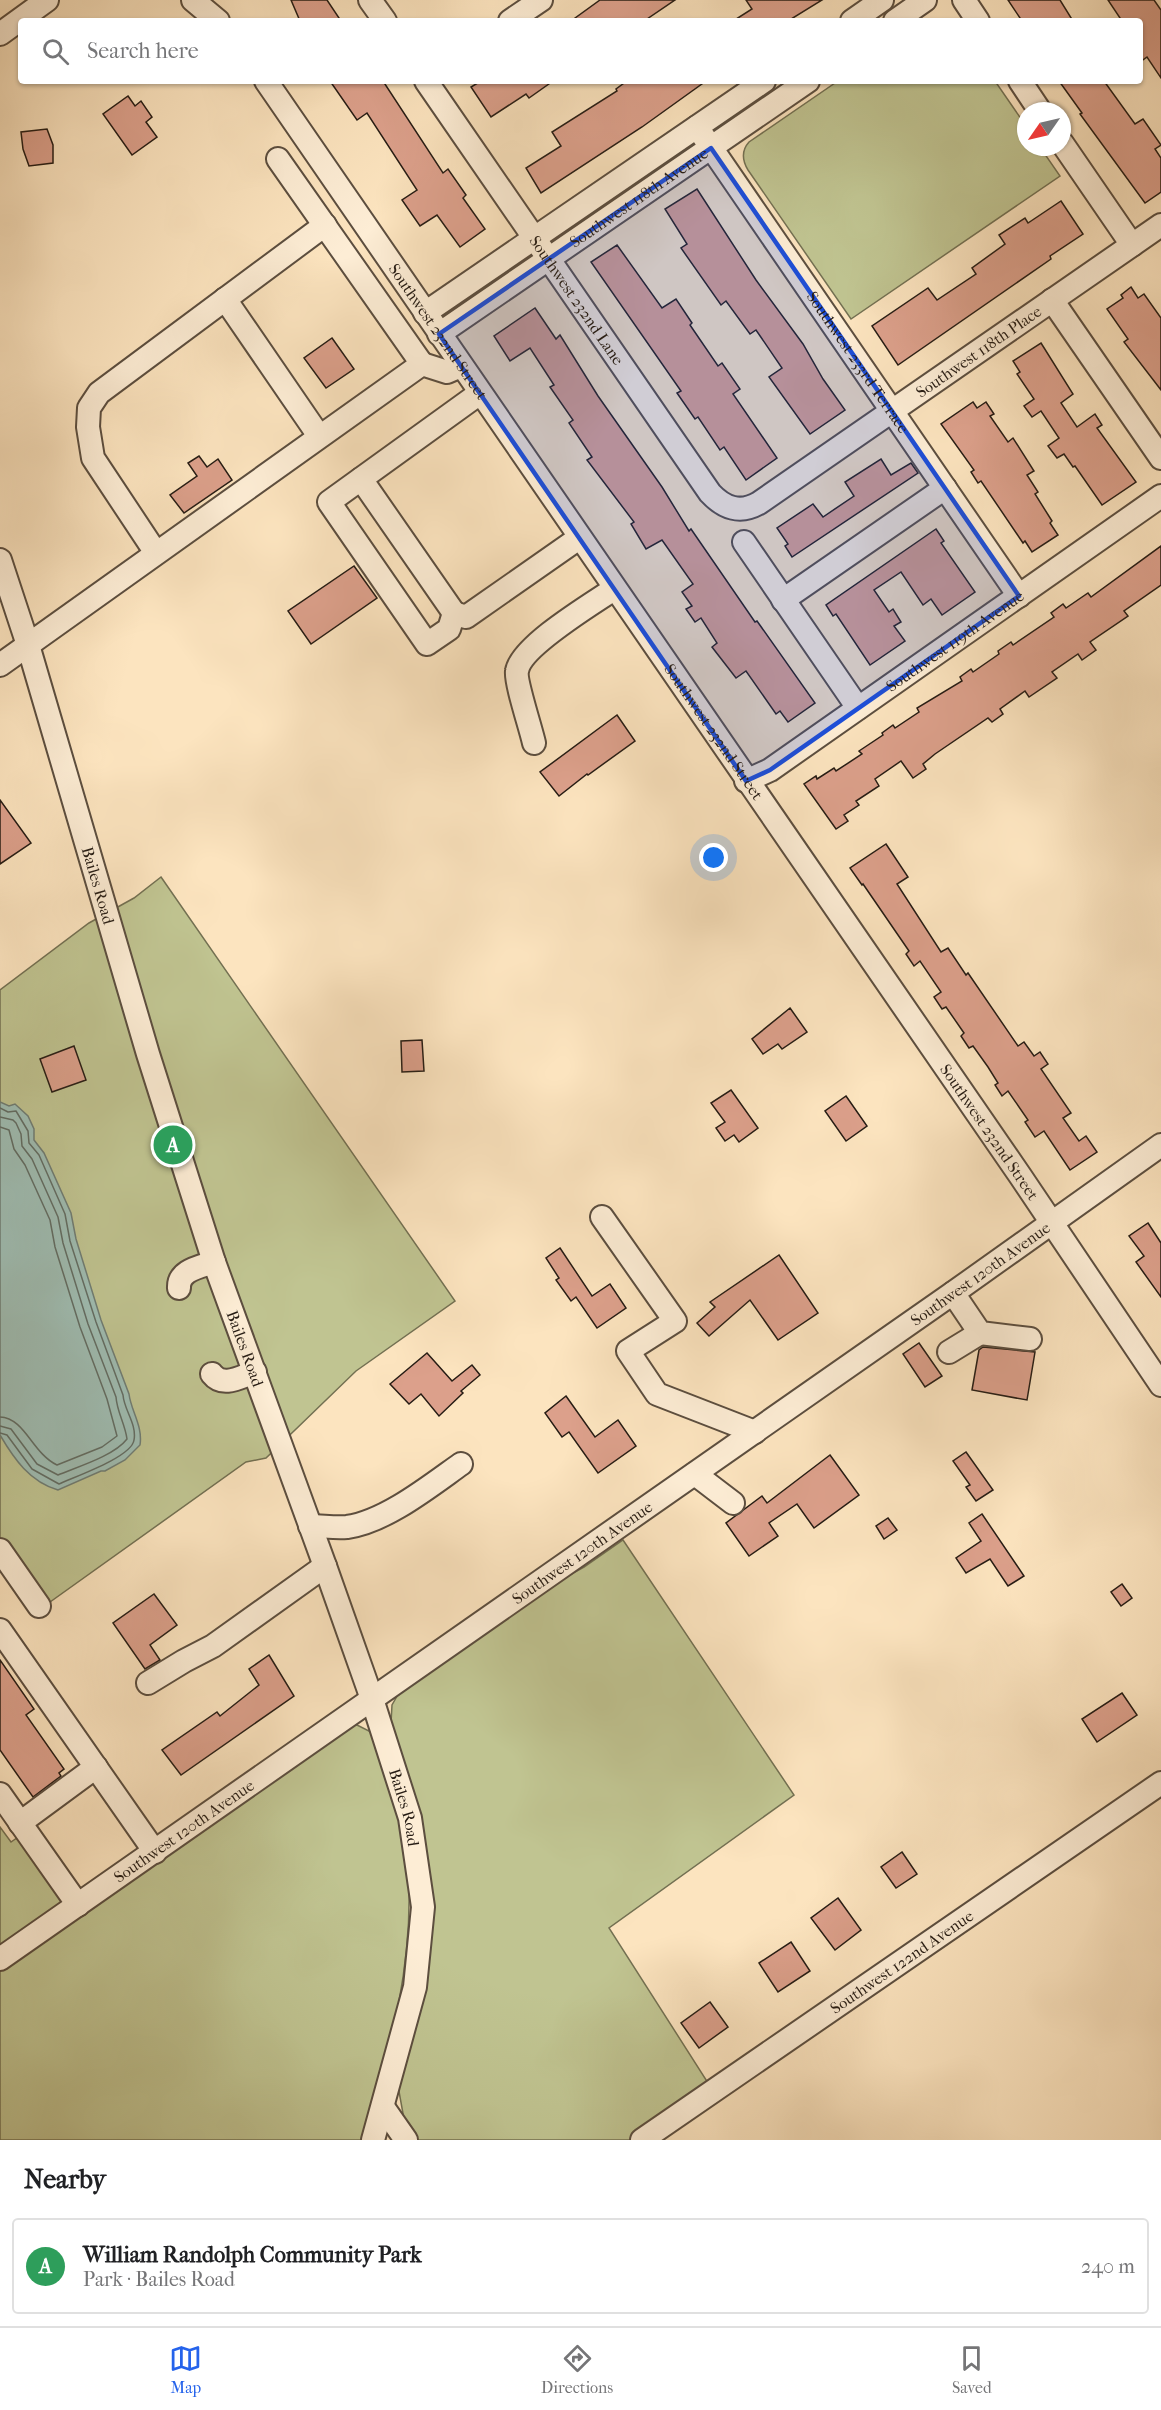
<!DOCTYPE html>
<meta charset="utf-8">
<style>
body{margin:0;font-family:"IM FELL French Canon",serif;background:#f2f2f2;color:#202124}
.compass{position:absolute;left:1017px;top:102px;width:54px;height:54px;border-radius:50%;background:#fff;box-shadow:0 2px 4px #0004;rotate:236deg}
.you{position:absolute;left:714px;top:858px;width:21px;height:21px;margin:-15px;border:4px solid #fff;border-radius:50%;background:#1a73e8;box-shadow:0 0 0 9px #1a73e833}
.badge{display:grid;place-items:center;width:39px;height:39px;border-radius:50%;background:#2563eb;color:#fff;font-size:20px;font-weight:700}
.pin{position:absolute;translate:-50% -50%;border:3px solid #fff;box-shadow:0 2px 6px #0006}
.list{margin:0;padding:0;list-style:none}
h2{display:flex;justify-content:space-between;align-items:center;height:78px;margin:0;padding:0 24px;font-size:26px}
h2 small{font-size:20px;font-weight:400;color:#757577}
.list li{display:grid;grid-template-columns:39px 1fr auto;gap:18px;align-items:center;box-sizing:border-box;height:96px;margin:0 12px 12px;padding:0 12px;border:2px solid #e0e0e0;border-radius:6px}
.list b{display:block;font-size:22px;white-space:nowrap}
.list p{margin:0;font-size:20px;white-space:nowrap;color:#757577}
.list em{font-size:20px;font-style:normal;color:#757577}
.icon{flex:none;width:33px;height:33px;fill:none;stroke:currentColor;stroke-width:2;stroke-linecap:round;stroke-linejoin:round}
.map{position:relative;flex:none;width:1161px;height:2140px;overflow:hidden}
.search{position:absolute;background:#fff;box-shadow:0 2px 4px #0004;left:18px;right:18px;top:18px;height:66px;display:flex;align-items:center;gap:15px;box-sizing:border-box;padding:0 21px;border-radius:6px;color:#757577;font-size:22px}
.sheet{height:186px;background:#fff}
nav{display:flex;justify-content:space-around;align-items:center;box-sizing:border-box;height:84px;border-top:2px solid #e0e0e0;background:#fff;font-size:16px;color:#757577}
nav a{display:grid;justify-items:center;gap:3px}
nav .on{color:#2563eb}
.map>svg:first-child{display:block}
.green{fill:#c0c491;stroke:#737052;stroke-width:1.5}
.water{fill:#9fbeb4;stroke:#6f7d74;stroke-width:1.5}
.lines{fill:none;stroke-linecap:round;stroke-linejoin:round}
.shore{stroke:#626d64;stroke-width:1.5}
.building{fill:#dca08b;stroke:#261c14;stroke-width:1.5}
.minor-casing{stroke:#5c4e3f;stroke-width:26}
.minor{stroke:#fdedd5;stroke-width:22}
.marked{fill:#1d4ed8;fill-opacity:0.2;stroke:#1d4ed8;stroke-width:4.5;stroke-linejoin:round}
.labels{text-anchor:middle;stroke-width:4.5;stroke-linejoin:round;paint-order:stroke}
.street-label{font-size:16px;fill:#261c14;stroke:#fdedd5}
</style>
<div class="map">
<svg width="1161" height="2140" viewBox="0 0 1161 2140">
<rect width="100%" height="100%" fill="#fce4bf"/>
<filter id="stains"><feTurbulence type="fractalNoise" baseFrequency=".00333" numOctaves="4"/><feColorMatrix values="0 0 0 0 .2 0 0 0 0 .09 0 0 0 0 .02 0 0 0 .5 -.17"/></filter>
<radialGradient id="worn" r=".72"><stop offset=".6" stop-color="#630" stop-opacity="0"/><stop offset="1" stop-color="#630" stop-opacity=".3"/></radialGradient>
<g class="green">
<path d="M838,81H995L1026,126V147H1040L1060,176L851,319L748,170C742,160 741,151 749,142Z"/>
<path d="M161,877L455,1301L356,1371L266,1458L246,1462L43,1607L0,1546V990L89,923L134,898Z"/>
<path d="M623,1540L794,1795L609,1928L710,2086L631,2140H415L404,2119L398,2086L416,2010L415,1804L391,1723L392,1705L400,1691L553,1584L584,1567Z"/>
<path d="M355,1724L373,1733C388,1776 404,1820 408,1866C415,1959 390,2051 365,2140H0V1827L11,1842L24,1833L79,1912Z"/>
</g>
<path class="water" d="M0,1102L9,1106L15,1104L28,1116L34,1129V1140L44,1153L71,1213L76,1239L101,1320L129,1394C131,1411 143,1426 140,1445L125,1460L105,1471H101L58,1490C30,1482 14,1459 0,1435Z"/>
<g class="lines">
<g class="shore">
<path d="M0,1108L8,1112L16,1111L28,1131L29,1143L39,1155L65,1214L70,1241L96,1322L123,1395C124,1410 137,1424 134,1440C132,1457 74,1477 59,1484L32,1469L7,1435L0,1433"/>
<path d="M0,1117L13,1120L16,1123L21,1134L22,1146L32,1159L58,1217L63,1243L88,1324L116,1397C117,1412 125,1424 127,1439C114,1456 77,1467 58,1475L37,1464L11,1429L0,1426"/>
<path d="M0,1127L9,1130L14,1149L25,1165L50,1220L55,1247L80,1327L107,1399L117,1436L102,1447L57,1465C32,1453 25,1418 0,1417"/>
</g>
</g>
<g class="building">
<path d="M291,0H327L341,21H300Z"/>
<path d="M600,0H675L644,21H571Z"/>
<path d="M746,0H822L788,21H733L752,9Z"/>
<path d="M1008,0H1060L1073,21H1022Z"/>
<path d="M1108,0H1154L1161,10V78L1147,57L1140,62V21H1122Z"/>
<path d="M330,81H383L443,173L448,169L466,195L463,198L485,229L460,247L437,215L420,226L402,200L417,190L367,113L357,120Z"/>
<path d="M481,81H553L529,98L526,94L491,117L471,87Z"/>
<path d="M627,81H706L642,127L541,193L526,168L561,146L552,132L617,91L616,89Z"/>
<path d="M1059,81H1104L1135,124L1143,119L1161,145L1155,149L1161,158V192L1145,203L1080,114L1082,113Z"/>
<path d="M128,96L135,106L141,101L152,117L146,122L157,137L132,155L103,114Z"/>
<path d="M47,129L53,145V163L29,166L23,149L21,132Z"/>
<path d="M697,189L756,280L803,344L823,379L845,410L810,434L769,377L782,368L756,330L750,334L726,301L721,305L681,248L687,244L665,209Z"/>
<path d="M1061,201L1083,234L1050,256L1051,259L898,365L872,326L928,288L937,300L976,274L972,268L1005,244L999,235L1025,218L1028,223Z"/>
<path d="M617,245L662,308L676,299L692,323L690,325L718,366L722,363L740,389L733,394L777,458L746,480L724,447L720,450L698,417L695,419L677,393L681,391L591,262Z"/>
<path d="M1131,287L1138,298L1144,294L1161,318V390L1124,342L1128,339L1107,309L1123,298L1121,295Z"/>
<path d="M535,308L556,339L560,335L598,396L662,487L689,531L691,529L755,622L757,621L815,703L788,722L780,711L776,714L746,671L736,678L712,647L717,643L701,618L695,622L686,609L692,606L682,592L693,584L662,540L646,549L631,524L634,522L587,460L592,457L569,423L573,420L550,387L554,385L530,348L510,361L494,336Z"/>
<path d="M332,338L354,369L326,388L304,358Z"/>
<path d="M1041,343L1073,394L1061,403L1077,427L1095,414L1102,425L1097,428L1136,482L1102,505L1075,466L1073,467L1064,454L1057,458L1048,446L1059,438L1041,411L1032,417L1024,406L1034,399L1017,374L1020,372L1013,361Z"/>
<path d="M973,402L977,408L986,402L994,414L990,416L1008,442L1013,438L1034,471L1027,475L1038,492L1035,494L1052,521L1050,523L1058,535L1032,552L1025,541L1023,543L981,481L978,483L971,472L974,470L941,424Z"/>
<path d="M199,456L207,467L218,459L232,480L184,513L170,495L197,476L188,463Z"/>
<path d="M881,459L891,475L911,463L918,473L792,557L785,546L788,544L777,528L813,504L823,517L854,496L845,482Z"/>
<path d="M936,529L944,541L941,543L975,592L942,615L931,599L923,605L901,572L874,590L889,612L893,609L901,622L894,626L905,641L870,665L836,614L833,616L826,605Z"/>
<path d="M1161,546V585L1124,611L1128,616L1090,642L1096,650L1082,660L1078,654L1052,672L1057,678L1029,697L1025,691L1000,709L1003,714L992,722L988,718L935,754L923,764L926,769L913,778L901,761L875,779L879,786L856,801L859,805L844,815L848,821L836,829L804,784L816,776L817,779L834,768L836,771L862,754L859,751L883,735L882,733L893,725L895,728L919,712L917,708L962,681L960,677L971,669L973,672L999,654L998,651L1011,642L1013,645L1054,617L1051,613L1063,604L1066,608L1088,593L1091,597Z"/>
<path d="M354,566L377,598L311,644L288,611Z"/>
<path d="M617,715L635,741L588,775L587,774L559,796L540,772Z"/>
<path d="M0,800L31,843L0,864Z"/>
<path d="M886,844L908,877L897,884L941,952L948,948L966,975L968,973L1018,1046L1024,1042L1034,1056L1040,1052L1048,1064L1041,1069L1071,1113L1063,1118L1079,1141L1086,1136L1097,1152L1070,1170L1044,1131L1035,1137L1025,1122L1028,1120L1008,1091L1002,1096L995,1085L998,1083L988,1067L973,1046L969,1048L961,1036L964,1033L946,1007L942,1009L934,997L941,992L920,961L914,966L906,954L909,951L863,884L862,885L850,868Z"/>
<path d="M790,1008L807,1032L782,1049L778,1044L763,1054L752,1039Z"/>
<path d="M422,1040L424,1071L402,1072L401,1041Z"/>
<path d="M74,1046L86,1080L52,1092L40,1059Z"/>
<path d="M731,1090L758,1128L739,1142L734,1135L725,1141L716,1128L725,1122L711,1103Z"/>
<path d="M846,1096L867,1126L846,1141L825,1111Z"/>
<path d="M1148,1223L1161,1243V1297L1136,1262L1144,1256L1129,1236Z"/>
<path d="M560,1248L592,1296L610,1284L626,1308L597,1328L576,1297L571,1301L556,1280L559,1278L546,1258Z"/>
<path d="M779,1255L818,1313L778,1340L750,1300L709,1336L697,1323L715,1307L710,1302Z"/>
<path d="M919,1343L942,1376L925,1387L903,1354Z"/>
<path d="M983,1347L1035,1352L1027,1400L972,1390L979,1350Z"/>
<path d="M427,1353L452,1381L472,1365L480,1375L461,1391L463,1393L439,1416L421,1394L409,1404L390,1384Z"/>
<path d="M566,1396L595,1437L618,1420L636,1446L598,1473L569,1432L562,1437L545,1413Z"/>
<path d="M966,1452L993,1490L976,1501L966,1487L970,1485L953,1461Z"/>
<path d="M830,1455L859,1495L814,1528L797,1504L769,1523L778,1536L749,1556L726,1523L762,1496L767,1503Z"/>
<path d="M982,1514L1024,1576L1008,1586L990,1559L966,1573L956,1558L981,1541L969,1523Z"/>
<path d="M888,1518L897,1530L884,1539L876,1526Z"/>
<path d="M1122,1584L1132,1598L1121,1606L1111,1592Z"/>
<path d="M154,1594L177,1625L150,1645L160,1660L145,1669L113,1623Z"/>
<path d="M269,1655L294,1696L181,1775L162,1750L217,1712L220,1716L259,1685L249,1669Z"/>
<path d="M0,1660L34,1709L26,1715L64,1769L59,1773L61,1776L33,1797L0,1750Z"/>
<path d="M1122,1693L1137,1715L1097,1742L1082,1719Z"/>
<path d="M902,1852L917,1874L896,1888L881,1867Z"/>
<path d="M838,1898L861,1930L835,1950L811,1918Z"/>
<path d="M791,1942L810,1971L778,1992L759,1963Z"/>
<path d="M710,2002L728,2027L699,2048L681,2023Z"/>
</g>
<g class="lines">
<g class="minor-casing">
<g id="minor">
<path d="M193,0L218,21"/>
<path d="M370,0L385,21"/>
<path d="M964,0L978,21"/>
<path d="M510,21L541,0"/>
<path d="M852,21L882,0"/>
<path d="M895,21L925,0"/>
<path d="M0,34L47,0"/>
<path id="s1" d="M266,81L1021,1177L1161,1385"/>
<path id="s2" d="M426,81L710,493C724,508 740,514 759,503L1161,225"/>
<path d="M1020,81L1040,111"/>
<path id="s3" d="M697,127L1019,596"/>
<path d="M1062,143L1132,245"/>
<path d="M278,159L422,364"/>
<path d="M225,299L319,436"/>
<path d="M1052,300L1161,458"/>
<path d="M425,313L764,81"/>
<path id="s4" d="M439,334L808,81"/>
<path d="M480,393L329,502L427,644L449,629L454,613L466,617L579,538"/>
<path d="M361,479L454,613"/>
<path d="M744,542L858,708"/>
<path d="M156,553L93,458L88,427L89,408L99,393L325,225"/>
<path id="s5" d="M0,560L28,645L148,1054L214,1262L325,1566L372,1699L410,1818L423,1907L415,1987L373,2140"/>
<path d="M783,600L945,488"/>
<path d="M0,665L422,364L447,372L461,366"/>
<path d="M534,743C531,729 515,681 517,671C521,646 592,604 614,589"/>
<path id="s6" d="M746,781L770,770L1161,496"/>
<path d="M602,1217L675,1321L628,1351L657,1394L755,1432"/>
<path d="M179,1288C178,1270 200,1267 214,1262"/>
<path d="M953,1293L980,1333L1030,1339"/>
<path d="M949,1352L980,1333"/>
<path d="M212,1374C223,1388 240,1377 255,1372"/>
<path d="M695,1474L733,1503"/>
<path d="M310,1526C322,1526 335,1528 347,1527C385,1522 430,1486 461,1464"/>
<path d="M0,1550L39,1606"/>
<path d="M0,1630L155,1852"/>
<path d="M148,1683L184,1661L213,1646L325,1566"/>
<path d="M0,1794L78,1905"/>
<path d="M20,1823L96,1767"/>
<path id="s7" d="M0,1959L953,1293L1161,1145"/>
<path d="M383,2107L406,2140"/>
<path id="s8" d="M642,2140L1161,1783"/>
</g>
</g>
<use href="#minor" class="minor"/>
</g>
<path class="marked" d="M711,148L1019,596L770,770L746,781L439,334Z"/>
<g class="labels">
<g class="street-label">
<text dy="6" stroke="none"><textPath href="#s4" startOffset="242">Southwest 118th Avenue</textPath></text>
<text dy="6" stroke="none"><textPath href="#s2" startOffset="266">Southwest 232nd Lane</textPath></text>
<text dy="6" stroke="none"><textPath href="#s1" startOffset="304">Southwest 232nd Street</textPath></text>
<text dy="6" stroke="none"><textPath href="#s2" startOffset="822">Southwest 118th Place</textPath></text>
<text dy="6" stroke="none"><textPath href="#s3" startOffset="285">Southwest 233rd Terrace</textPath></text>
<text dy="6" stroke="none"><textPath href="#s6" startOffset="252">Southwest 119th Avenue</textPath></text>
<text dy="6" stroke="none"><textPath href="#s1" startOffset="790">Southwest 232nd Street</textPath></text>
<text dy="6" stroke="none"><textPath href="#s5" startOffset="340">Bailes Road</textPath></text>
<text dy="6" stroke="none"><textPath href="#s1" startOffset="1276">Southwest 232nd Street</textPath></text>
<text dy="6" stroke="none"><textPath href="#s7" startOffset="1196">Southwest 120th Avenue</textPath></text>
<text dy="6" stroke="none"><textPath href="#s5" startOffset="826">Bailes Road</textPath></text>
<text dy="6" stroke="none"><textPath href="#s7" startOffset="710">Southwest 120th Avenue</textPath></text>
<text dy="6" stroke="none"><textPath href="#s5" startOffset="1312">Bailes Road</textPath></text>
<text dy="6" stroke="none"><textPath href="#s7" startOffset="224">Southwest 120th Avenue</textPath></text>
<text dy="6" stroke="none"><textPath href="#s8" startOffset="315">Southwest 122nd Avenue</textPath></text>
</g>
</g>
<rect width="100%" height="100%" filter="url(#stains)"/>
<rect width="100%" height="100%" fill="url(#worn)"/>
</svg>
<svg class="compass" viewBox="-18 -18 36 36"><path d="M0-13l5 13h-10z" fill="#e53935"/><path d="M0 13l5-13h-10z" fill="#757577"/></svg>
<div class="you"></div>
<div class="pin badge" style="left:173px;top:1145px;background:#2e9e5b">A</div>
<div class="search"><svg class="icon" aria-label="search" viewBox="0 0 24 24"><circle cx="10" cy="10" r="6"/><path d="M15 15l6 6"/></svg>Search here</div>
</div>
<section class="sheet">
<h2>Nearby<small></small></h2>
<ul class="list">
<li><span class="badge" style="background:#2e9e5b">A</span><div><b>William Randolph Community Park</b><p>Park · Bailes Road</p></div><em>240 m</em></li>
</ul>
</section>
<nav>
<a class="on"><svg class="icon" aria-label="map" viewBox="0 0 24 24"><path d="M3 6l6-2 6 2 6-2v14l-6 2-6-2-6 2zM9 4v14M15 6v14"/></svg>Map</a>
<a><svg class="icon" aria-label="directions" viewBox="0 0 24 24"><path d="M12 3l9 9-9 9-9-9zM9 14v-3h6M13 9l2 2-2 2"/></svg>Directions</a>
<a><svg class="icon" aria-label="saved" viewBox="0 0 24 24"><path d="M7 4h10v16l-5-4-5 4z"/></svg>Saved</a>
</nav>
